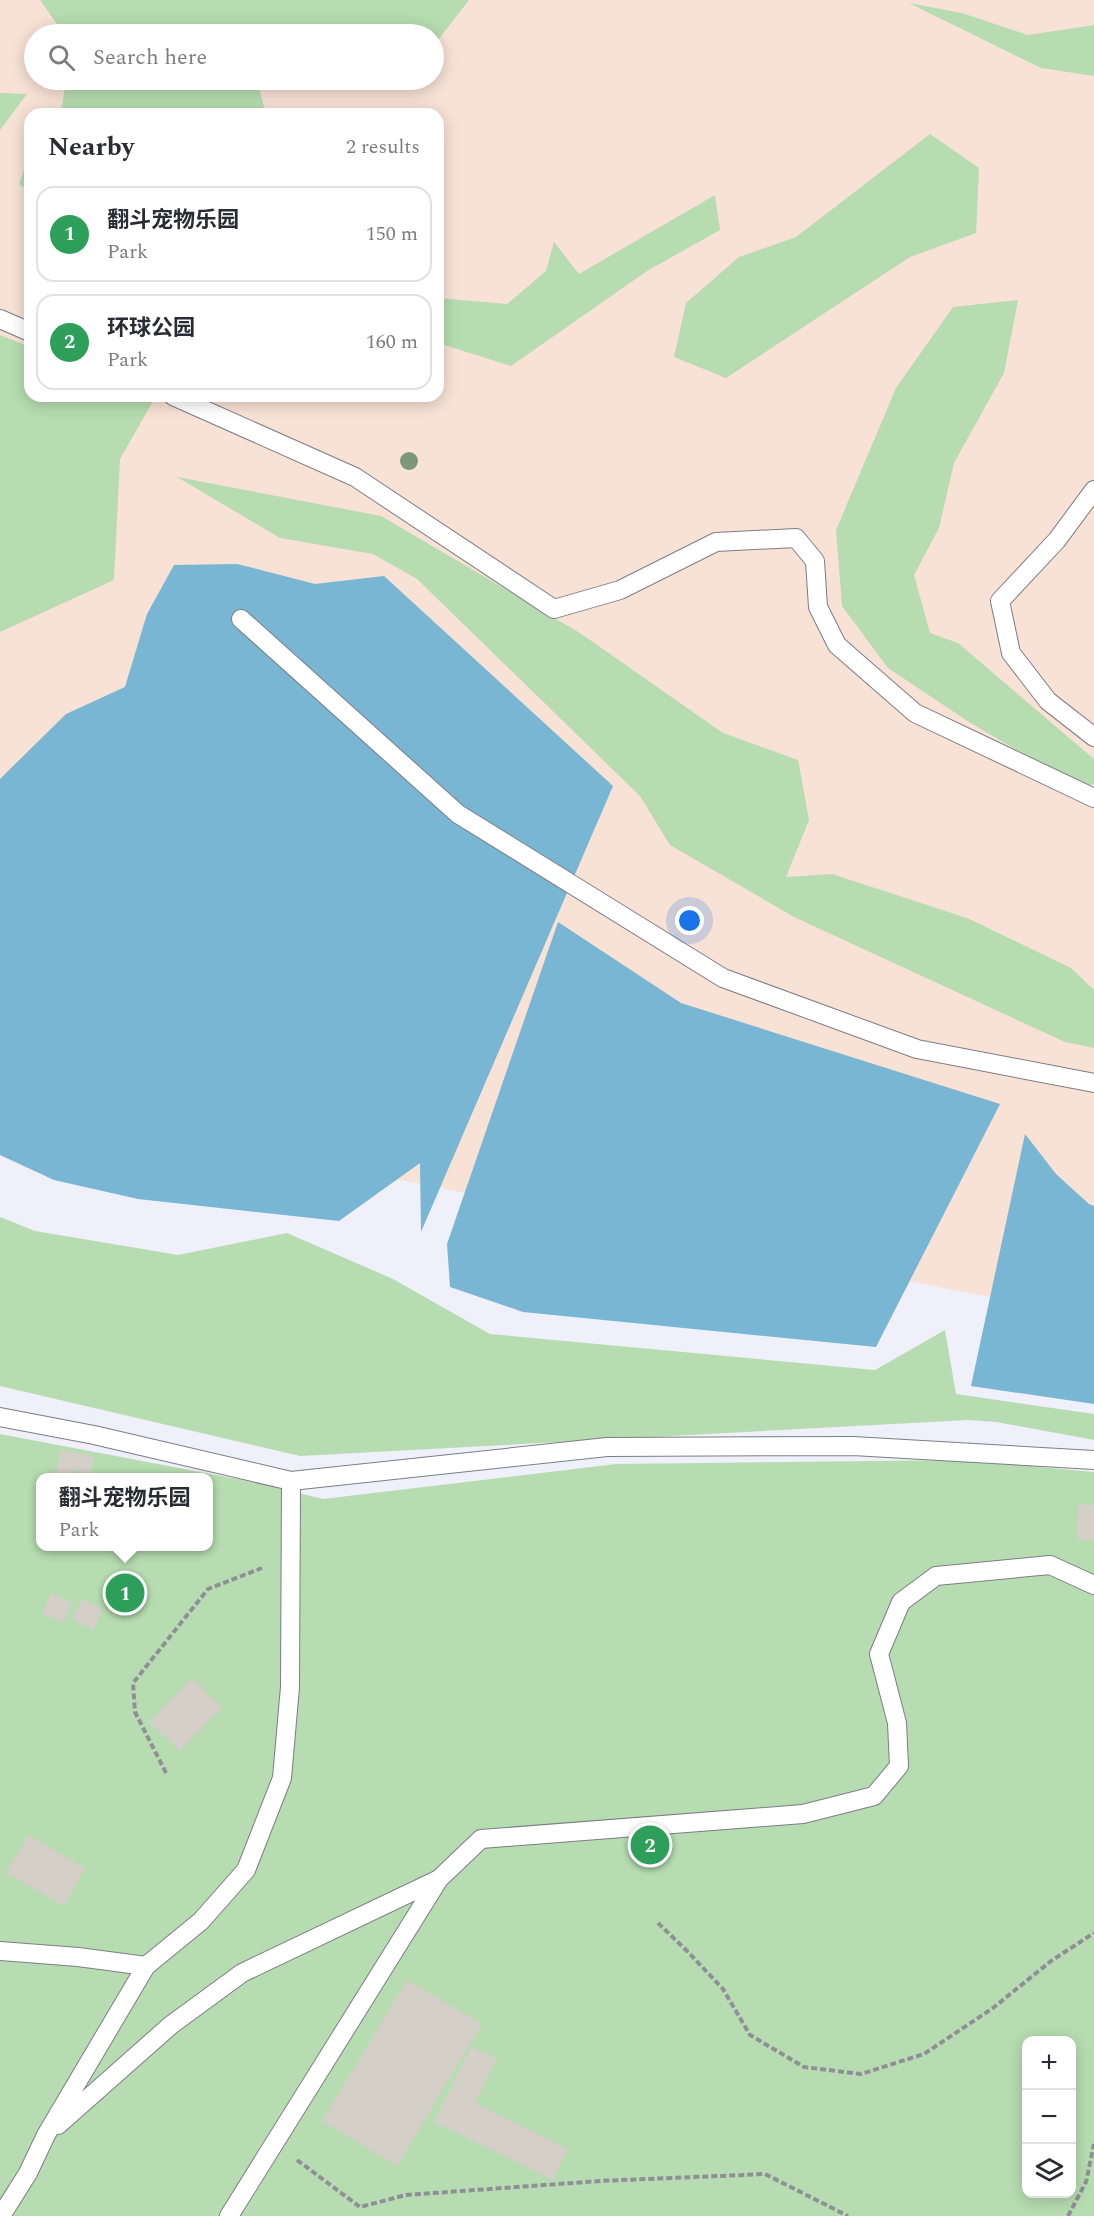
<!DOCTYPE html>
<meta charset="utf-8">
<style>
body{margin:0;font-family:Spectral,"Noto Sans SC",serif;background:#f2f2f3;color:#2b2b33}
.controls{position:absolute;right:18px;bottom:18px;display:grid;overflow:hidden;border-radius:12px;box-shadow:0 3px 15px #0003}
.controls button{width:54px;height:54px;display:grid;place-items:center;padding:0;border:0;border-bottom:2px solid #e1e1e2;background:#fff;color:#2b2b33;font:30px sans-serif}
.you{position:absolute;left:690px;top:921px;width:21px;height:21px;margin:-15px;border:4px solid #fff;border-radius:50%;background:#1a73e8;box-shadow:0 0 0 9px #1a73e833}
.badge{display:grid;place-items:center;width:39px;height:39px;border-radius:50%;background:#b45309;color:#fff;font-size:20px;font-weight:700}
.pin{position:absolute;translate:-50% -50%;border:3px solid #fff;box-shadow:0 2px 6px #0006}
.popup{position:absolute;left:36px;top:1473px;width:177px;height:78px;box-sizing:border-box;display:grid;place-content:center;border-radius:12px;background:#fff;filter:drop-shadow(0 2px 4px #0005);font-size:20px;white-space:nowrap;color:#7c7c81}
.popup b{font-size:22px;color:#2b2b33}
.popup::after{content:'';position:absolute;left:50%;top:100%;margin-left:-12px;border:12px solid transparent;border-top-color:#fff}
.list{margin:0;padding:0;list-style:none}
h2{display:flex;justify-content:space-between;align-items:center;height:78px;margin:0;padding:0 24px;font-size:26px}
h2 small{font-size:20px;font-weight:400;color:#7c7c81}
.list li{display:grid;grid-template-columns:39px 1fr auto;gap:18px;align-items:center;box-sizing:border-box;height:96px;margin:0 12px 12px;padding:0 12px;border:2px solid #e1e1e2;border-radius:18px}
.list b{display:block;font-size:22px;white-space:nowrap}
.list p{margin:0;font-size:20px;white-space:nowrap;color:#7c7c81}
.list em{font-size:20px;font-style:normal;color:#7c7c81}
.icon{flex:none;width:33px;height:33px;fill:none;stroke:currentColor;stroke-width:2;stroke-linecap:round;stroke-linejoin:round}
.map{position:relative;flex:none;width:1094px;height:2216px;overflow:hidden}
.search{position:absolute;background:#fff;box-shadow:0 3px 15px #0003;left:24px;top:24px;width:420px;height:66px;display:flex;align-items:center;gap:15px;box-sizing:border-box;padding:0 21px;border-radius:33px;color:#7c7c81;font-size:22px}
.panel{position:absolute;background:#fff;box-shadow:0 3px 15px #0003;left:24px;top:108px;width:420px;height:294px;border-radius:18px}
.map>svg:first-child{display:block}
.industrial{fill:#f8e1d5;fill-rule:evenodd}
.green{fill:#b7dcb1;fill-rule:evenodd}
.water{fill:#78b6d3}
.building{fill:#d4cfc7}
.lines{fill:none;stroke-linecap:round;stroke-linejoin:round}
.lane-casing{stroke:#7d7d85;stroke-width:20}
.path{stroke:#8f9096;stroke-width:4;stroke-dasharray:6 3;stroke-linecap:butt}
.lane{stroke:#fff;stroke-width:18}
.tree{fill:#7b987b}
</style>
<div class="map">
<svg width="1094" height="2216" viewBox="0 0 1094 2216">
<rect width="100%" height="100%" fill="#eff0f9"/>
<path class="industrial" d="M0,0H1094V1318L0,1100ZM34,34H434V80H34ZM30,114H438V396H30Z"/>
<g class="green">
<path d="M40,0H469L434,45V34H64Z"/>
<path d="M909,3L962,13L1028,35L1094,25V76L1041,68Z"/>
<path d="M66,80H264L257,81L266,114H56L62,106Z"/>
<path d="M0,93L27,94L0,130Z"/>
<path d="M930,134L979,168L976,233L910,257L726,378L674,357L686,303L739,257L796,237Z"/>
<path d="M30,153V192L19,184Z"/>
<path d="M715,195L720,230L647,271L511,366L438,343V298L507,304L546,271L554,242L579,274Z"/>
<path d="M1018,300L1004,373L954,463L939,528L914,575L930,633L958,643L1094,759V784L1080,787L969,722L888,668L842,606L836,530L896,388L953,307Z"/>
<path d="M0,335L30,347V396H156L120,459L114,580L0,632Z"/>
<path d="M177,477L381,516L580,633L723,733L798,760L809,820L786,877L832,874L967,918L1071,968L1094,990V1048L1065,1042L794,917L670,845L640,796L417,579L373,554L280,538Z"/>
<path d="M0,1217L35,1231L178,1255L287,1233L393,1279L490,1334L875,1370L945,1330L956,1394L1094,1414V1440L997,1422L968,1420L300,1456L0,1386Z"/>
<path d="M0,1434L253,1482L323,1499L616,1464L965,1460L1094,1472V2216H0ZM41,1478H209V1546H41ZM1026,2040H1072V2194H1026Z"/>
</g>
<g class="water">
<path d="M237,564L315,584L384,576L613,786L421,1232L420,1163L339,1221L138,1199L54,1180L0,1155V779L66,714L125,687L147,614L174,565Z"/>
<path d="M558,922L681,1003L1000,1104L876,1347L523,1312L450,1287L447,1244Z"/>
<path d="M1025,1134L1056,1174L1089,1204L1094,1206V1404L971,1386Z"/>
</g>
<g class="building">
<path d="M61,1450L94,1456L91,1474L74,1470L72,1478H55Z"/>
<path d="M1078,1504L1094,1505V1540H1077Z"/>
<path d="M51,1593L72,1602L63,1623L42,1614Z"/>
<path d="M82,1599L103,1609L93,1630L72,1620Z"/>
<path d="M192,1678L222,1707L180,1751L149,1722Z"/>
<path d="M28,1835L85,1868L64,1906L6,1873Z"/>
<path d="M407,1980L482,2024L397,2166L322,2121Z"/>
<path d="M471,2047L497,2059L475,2103L568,2149L553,2180L434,2122Z"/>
</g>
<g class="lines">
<g class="lane-casing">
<g id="lane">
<path d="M0,319L30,332"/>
<path d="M173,396L355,477L554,609L620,590L716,542L796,538L815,561L818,607L837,645L915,713L1094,798"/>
<path d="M1094,490L1057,540L1000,601L1011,653L1048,701L1094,737"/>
<path d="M241,619L458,814L723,978L917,1049L1094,1083"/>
<path d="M0,1417L94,1435L291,1481L607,1447L853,1446L1094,1460"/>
<path d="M0,1951L78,1957L146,1966"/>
<path d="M58,2125L171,2025L242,1973L439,1879"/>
<path d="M1,2216L28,2173L46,2135L146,1966L201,1921L246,1870L282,1778L290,1687L291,1481"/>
<path d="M229,2216L439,1879L481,1839L803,1814L874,1796L899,1766L897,1723L879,1654L901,1602L936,1576L1050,1565L1094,1585"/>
</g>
</g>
<g class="path">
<path d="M166,1773L135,1712L133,1683L208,1589L262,1568"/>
<path d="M658,1923L688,1952L723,1989L750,2035L804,2067L861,2074L924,2054L993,2008L1051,1961L1094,1933"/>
<path d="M297,2160L360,2207L406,2195L600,2181L765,2174L848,2216"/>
<path d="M1068,2216L1086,2182L1094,2144"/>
</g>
<use href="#lane" class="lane"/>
</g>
<circle class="tree" cx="409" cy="461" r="9"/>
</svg>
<div class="controls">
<button>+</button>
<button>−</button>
<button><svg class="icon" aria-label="layers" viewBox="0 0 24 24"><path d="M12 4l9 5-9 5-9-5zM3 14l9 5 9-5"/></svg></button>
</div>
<div class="you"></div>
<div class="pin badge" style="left:125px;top:1593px;background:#2e9e5b">1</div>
<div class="popup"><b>翻斗宠物乐园</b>Park</div>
<div class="pin badge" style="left:650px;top:1845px;background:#2e9e5b">2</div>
<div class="search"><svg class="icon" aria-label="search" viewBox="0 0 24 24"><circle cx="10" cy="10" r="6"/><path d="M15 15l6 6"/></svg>Search here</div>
<section class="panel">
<h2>Nearby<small>2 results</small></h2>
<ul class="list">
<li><span class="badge" style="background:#2e9e5b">1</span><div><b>翻斗宠物乐园</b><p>Park</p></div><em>150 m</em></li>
<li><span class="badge" style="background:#2e9e5b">2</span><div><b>环球公园</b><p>Park</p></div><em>160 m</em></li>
</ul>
</section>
</div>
